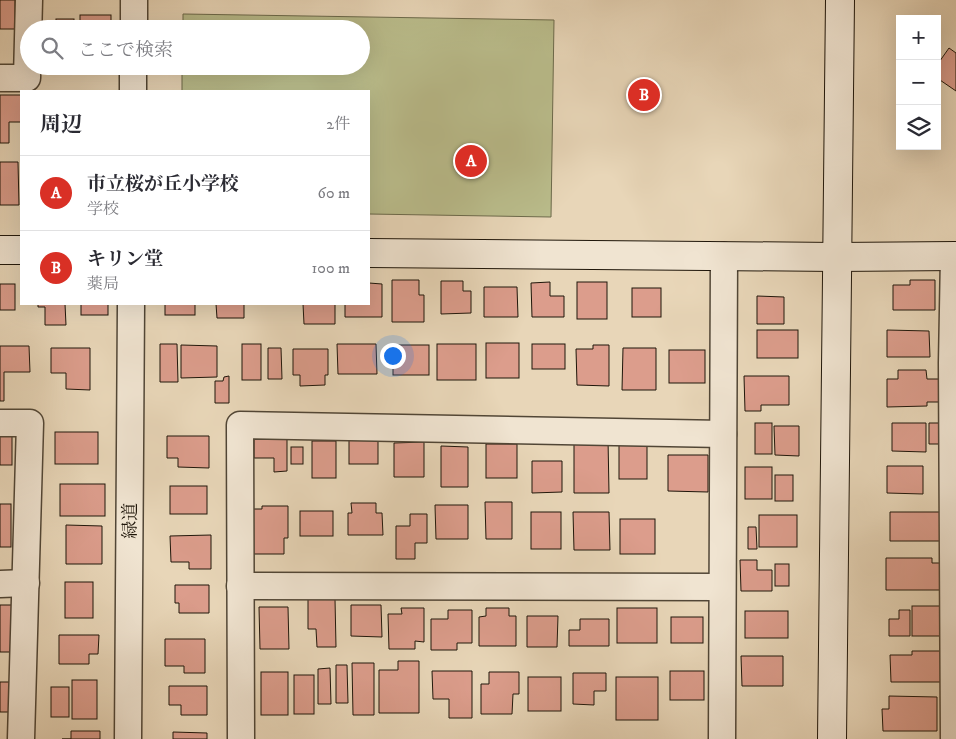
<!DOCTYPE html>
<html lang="ja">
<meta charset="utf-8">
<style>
body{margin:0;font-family:"IM FELL DW Pica","Noto Serif JP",serif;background:#f2f2f3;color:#2b2b33}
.controls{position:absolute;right:15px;top:15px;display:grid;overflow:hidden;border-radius:0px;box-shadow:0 5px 20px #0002}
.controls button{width:45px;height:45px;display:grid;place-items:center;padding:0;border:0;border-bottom:1px solid #e1e1e2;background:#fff;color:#2b2b33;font:25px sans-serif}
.you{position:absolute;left:392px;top:355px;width:18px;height:18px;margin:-12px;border:4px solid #fff;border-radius:50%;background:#1a73e8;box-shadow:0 0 0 8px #1a73e833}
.badge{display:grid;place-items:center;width:32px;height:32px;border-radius:50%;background:#d93025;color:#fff;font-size:16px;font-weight:700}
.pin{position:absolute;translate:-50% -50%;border:2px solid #fff;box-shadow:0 1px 5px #0006}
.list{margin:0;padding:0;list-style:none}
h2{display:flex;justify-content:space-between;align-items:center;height:65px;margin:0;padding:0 20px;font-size:21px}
h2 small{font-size:16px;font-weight:400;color:#7c7c81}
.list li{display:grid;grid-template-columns:32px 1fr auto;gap:15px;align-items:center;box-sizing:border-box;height:75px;padding:0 20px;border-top:1px solid #e1e1e2}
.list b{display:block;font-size:19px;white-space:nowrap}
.list p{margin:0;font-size:16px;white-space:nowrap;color:#7c7c81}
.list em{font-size:16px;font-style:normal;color:#7c7c81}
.icon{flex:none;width:28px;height:28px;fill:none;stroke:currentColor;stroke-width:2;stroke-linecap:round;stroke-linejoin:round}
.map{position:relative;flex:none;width:956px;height:739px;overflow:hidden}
.search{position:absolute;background:#fff;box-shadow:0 5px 20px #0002;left:20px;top:20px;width:350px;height:55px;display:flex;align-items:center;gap:12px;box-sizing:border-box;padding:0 18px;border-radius:28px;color:#7c7c81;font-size:19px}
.panel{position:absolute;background:#fff;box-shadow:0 5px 20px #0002;left:20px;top:90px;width:350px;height:215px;border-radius:0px}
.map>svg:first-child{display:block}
.garden{fill:#babd8c;stroke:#6c6a4b}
.building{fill:#dc9d8c;stroke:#1f160a}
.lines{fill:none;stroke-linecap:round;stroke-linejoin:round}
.street-casing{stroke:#514636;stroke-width:29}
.secondary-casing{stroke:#1f160a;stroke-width:30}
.street{stroke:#f0e4d1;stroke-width:26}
.secondary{stroke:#f0e4d1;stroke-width:28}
.labels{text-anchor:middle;stroke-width:4;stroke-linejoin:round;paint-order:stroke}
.street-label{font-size:18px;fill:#1f160a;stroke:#f0e4d1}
</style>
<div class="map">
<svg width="956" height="739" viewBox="0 0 956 739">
<rect width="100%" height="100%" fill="#e8d6b8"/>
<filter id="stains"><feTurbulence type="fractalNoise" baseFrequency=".004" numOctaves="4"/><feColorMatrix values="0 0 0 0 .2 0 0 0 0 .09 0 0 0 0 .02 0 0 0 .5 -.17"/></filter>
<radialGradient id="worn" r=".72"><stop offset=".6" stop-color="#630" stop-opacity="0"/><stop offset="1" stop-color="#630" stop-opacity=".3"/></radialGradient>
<path class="garden" d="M183,14L554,20L551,217L369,214V91H182V66H361V29H183Z"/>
<g class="building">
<rect x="0" y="0" width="15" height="29"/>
<rect x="80" y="15" width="31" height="14"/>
<rect x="56" y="19" width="18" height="10"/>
<path d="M949,48L956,53V91L937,78V65Z"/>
<path d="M0,95H21V122H9V143H0Z"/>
<path d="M0,162H18L19,205H0Z"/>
<path d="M392,280H419V295H424V322H392Z"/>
<path d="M910,280H935V310H893V285H910Z"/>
<path d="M441,281H463V291H471V313L441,314Z"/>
<path d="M550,282V296H564V317H532L531,283Z"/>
<rect x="577" y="282" width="30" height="37"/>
<path d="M369,283L382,284V317H345V304H369Z"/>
<rect x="0" y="284" width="15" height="26"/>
<path d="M484,287H517L518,317H484Z"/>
<rect x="632" y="288" width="29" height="29"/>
<path d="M757,296L784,297V324H757Z"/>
<path d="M38,304H65L66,325H45V307H38Z"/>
<rect x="81" y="304" width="27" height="11"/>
<rect x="165" y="304" width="30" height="11"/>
<path d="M216,304H244V318H217Z"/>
<path d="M303,304H335V324H304Z"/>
<rect x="757" y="330" width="41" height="28"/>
<path d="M887,330L929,331L930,357H887Z"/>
<rect x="486" y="343" width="33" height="35"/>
<path d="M160,344H177L178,382H160Z"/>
<rect x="242" y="344" width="19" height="36"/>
<path d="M337,344H376L377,374H338Z"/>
<rect x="437" y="344" width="39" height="36"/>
<rect x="532" y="344" width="33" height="25"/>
<path d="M181,345L217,346V377L181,378Z"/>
<rect x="393" y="345" width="36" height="30"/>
<path d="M593,345H609V386L577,385L576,349H593Z"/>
<path d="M0,346H29L30,372H4V401H0Z"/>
<path d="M51,348H90V390L66,389V373H51Z"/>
<path d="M268,348H281L282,379H268Z"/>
<path d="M623,348H656V390H622Z"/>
<path d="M293,349H328V375H325V385L300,386V375H293Z"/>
<rect x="669" y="350" width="36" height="33"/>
<path d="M898,370H926L927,379H943V402H927V406L887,407V379H898Z"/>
<path d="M229,376V403H215V381H223L224,377Z"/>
<path d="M744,376H789V405H761V411H745Z"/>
<rect x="755" y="423" width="17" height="31"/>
<path d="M892,423H926V452L892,451Z"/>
<path d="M929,423H943L944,444H929Z"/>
<path d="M774,426H799V456L775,455Z"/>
<rect x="55" y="432" width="43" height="32"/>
<rect x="0" y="436" width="12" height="29"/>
<path d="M167,436H209V468L178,467V458H167Z"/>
<path d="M254,437H287V471L274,472V458H254Z"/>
<rect x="349" y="438" width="29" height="26"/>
<path d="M608,439L609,493H574V440Z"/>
<rect x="312" y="441" width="24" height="37"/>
<path d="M424,442V477H394V443Z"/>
<rect x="486" y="444" width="31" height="34"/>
<rect x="619" y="445" width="28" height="34"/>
<path d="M441,446L468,447V487H441Z"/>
<rect x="291" y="447" width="12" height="17"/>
<path d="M668,455H708V492L668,491Z"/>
<path d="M532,461H562V492L532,493Z"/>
<path d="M887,466H923V494L887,493Z"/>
<rect x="745" y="467" width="27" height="32"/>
<rect x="775" y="475" width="18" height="26"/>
<rect x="60" y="484" width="45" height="32"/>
<rect x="170" y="486" width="37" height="28"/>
<path d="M485,502H512V539H486Z"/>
<path d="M351,503H376V513H382L383,535H348V513H352Z"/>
<rect x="0" y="504" width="11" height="43"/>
<path d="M435,505H468V539H436Z"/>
<path d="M262,506H288V538H284V554H252L251,509H262Z"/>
<rect x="300" y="511" width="33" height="25"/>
<rect x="531" y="512" width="30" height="37"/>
<path d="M573,512H609L610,550H574Z"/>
<path d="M890,512H941L942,541H890Z"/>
<path d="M410,514H427V543H415V559H396V526H410Z"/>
<rect x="759" y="515" width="38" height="32"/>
<rect x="620" y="519" width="35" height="35"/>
<path d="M66,525L102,526V564H66Z"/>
<path d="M748,527H756L757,549H748Z"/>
<path d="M211,535V569H189V562H171L170,536Z"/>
<path d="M886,558H932V563H942V590H886Z"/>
<path d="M740,560H757V570H772V591H741Z"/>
<rect x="775" y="564" width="14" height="22"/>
<rect x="65" y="582" width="28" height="36"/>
<path d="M175,585H209V613H179V603H175Z"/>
<path d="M308,599H335L336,647H317L316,629H308Z"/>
<rect x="0" y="605" width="13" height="47"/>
<path d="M351,605H381L382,637L351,636Z"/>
<rect x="912" y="606" width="30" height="30"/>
<path d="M259,607H288L289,649H260Z"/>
<path d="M401,608H424V642L415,641V649H389L388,614H402Z"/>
<path d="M486,608H509V616H516V646H479V617L486,616Z"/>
<rect x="617" y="608" width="40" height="35"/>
<path d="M448,610H472V643H457V650H431V619H448Z"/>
<path d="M899,610H910V636H889V619H899Z"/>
<rect x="745" y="611" width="43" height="27"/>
<path d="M527,616H558L557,647H527Z"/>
<rect x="671" y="617" width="32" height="26"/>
<path d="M580,619H609V646H569V630H580Z"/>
<path d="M59,635H99L98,654H89V664H59Z"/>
<path d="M165,639H205V673H184V666H165Z"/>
<path d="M912,651H944V682H891L890,655H912Z"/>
<path d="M741,656H783V686H742Z"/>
<path d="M398,661H419V713H379V670H398Z"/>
<path d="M352,663H374V715H353Z"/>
<path d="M336,665H347L348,703H336Z"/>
<path d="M330,668L331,704H318V669Z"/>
<path d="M432,671H472V718H449V699H433Z"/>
<rect x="670" y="671" width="34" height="29"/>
<rect x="261" y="672" width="27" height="43"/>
<path d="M489,672H519V694H513L512,714H481V684H489Z"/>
<path d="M573,673H606V691H594V705L573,704Z"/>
<rect x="294" y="675" width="20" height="39"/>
<rect x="528" y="677" width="33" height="34"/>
<rect x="616" y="677" width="42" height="43"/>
<rect x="72" y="680" width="25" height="39"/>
<rect x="0" y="682" width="10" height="30"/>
<path d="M169,686H207V715H181V705H169Z"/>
<rect x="51" y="687" width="18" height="30"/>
<path d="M889,696L937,697V731H883L882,709H889Z"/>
<path d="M71,731H100V739H62H71Z"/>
<path d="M173,732L207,733V739H173Z"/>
</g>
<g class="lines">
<g class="street-casing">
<g id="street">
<path d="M134,29V0"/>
<path d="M0,78H27L29,0"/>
<path d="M133,91V66"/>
<path d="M954,256L952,363L954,739"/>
<path d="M0,423H30L21,739"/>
<path d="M0,584L26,583"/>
<path d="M240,586L722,587"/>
<path d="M128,739L131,304"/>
<path d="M241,739L240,425L723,434"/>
<path d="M722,739L724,256"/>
</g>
</g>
<g class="secondary-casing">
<g id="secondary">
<path d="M0,250H21"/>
<path d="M369,253L836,257L956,256"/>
<path d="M832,739L840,0"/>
</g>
</g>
<use href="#street" class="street"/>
<use href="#secondary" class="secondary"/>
</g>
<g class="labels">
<g class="street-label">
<text transform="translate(130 521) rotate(-90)" y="6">緑道</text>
</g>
</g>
<rect width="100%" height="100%" filter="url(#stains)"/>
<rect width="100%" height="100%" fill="url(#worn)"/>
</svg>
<div class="controls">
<button>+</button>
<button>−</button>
<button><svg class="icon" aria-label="layers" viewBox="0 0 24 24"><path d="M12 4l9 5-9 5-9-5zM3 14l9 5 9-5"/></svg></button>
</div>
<div class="you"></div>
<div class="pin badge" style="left:471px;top:161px">A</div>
<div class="pin badge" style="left:644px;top:95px">B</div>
<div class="search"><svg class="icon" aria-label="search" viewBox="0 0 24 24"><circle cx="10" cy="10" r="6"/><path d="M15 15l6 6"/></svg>ここで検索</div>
<section class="panel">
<h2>周辺<small>2件</small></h2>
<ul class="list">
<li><span class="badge">A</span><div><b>市立桜が丘小学校</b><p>学校</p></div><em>60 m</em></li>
<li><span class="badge">B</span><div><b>キリン堂</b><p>薬局</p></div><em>100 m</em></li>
</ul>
</section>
</div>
